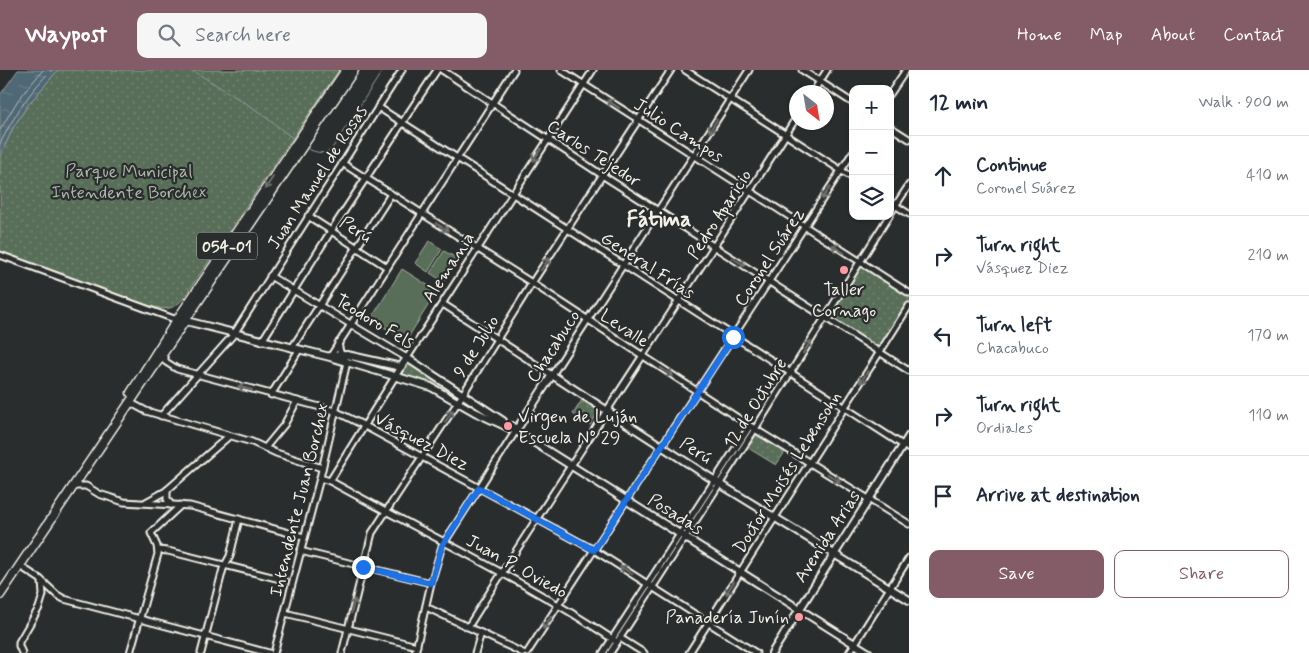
<!DOCTYPE html>
<meta charset="utf-8">
<style>
body{margin:0;font-family:Mynerve,sans-serif;background:#f6f6f7;color:#1f2937}
.controls{position:absolute;right:15px;top:15px;display:grid;overflow:hidden;border-radius:10px;box-shadow:0 1px 4px #0004}
.controls button{width:45px;height:45px;display:grid;place-items:center;padding:0;border:0;border-bottom:1px solid #e0e1e3;background:#fff;color:#1f2937;font:25px sans-serif}
.compass{position:absolute;left:789px;top:15px;width:45px;height:45px;border-radius:50%;background:#fff;box-shadow:0 1px 4px #0004;rotate:149deg}
.stop{position:absolute;width:15px;height:15px;margin:-11px;border:4px solid #1a73e8;border-radius:50%;background:#fff}
.stop.end{background:#1a73e8;border-color:#fff;box-shadow:0 1px 5px #0008}
.list{margin:0;padding:0;list-style:none}
h2{display:flex;justify-content:space-between;align-items:center;height:65px;margin:0;padding:0 20px;font-size:21px}
h2 small{font-size:16px;font-weight:400;color:#747a83}
.list li{display:grid;grid-template-columns:32px 1fr auto;gap:15px;align-items:center;box-sizing:border-box;height:80px;padding:0 20px;border-top:1px solid #e0e1e3}
.list b{display:block;font-size:19px;white-space:nowrap}
.list p{margin:0;font-size:16px;white-space:nowrap;color:#747a83}
.list em{font-size:16px;font-style:normal;color:#747a83}
.actions{display:flex;gap:10px;padding:15px 20px}
.actions a{flex:1;padding:11px 0;border:1px solid #845c67;border-radius:10px;text-align:center;font-size:18px;color:#845c67}
.actions .main{background:#845c67;color:#fff}
.icon{flex:none;width:28px;height:28px;fill:none;stroke:currentColor;stroke-width:2;stroke-linecap:round;stroke-linejoin:round}
.map{position:relative;flex:none;width:909px;height:583px;overflow:hidden}
header{display:flex;align-items:center;gap:30px;box-sizing:border-box;height:70px;padding:0 25px;background:#845c67;color:#fff}
header strong{font-size:24px}
nav{display:flex;gap:28px;margin-inline-start:auto;font-size:18px}
.search{width:350px;height:45px;background:#f6f6f7;display:flex;align-items:center;gap:12px;box-sizing:border-box;padding:0 18px;border-radius:10px;color:#747a83;font-size:19px}
main{display:flex}
aside{flex:1;background:#fff}
.map>svg:first-child{display:block}
.green{fill:url(#green-dots);stroke:#a6b0a0}
.pitch{fill:#596e59;stroke:#a6b0a0}
.water{fill:url(#water-ripples);stroke:#919fa2}
.lines{fill:none;stroke-linecap:round;stroke-linejoin:round}
.shore{stroke:#b2baba;stroke-width:1}
.stream{stroke:#919fa2;stroke-width:1}
.minor-casing{stroke:#f4f1e8;stroke-width:9}
.major-casing{stroke:#f4f1e8;stroke-width:10}
.highway-casing{stroke:#f4f1e8;stroke-width:11}
.minor{stroke:#2a2d2e;stroke-width:5}
.major{stroke:#2a2d2e;stroke-width:6}
.highway{stroke:#2a2d2e;stroke-width:8}
.oneway{stroke:#71726f}
.route{stroke:#1a73e8;stroke-width:6}
.poi-dot{fill:#ff9aa2;stroke:#2a2d2e;stroke-width:2}
.labels{text-anchor:middle;stroke-width:4.5;stroke-linejoin:round;paint-order:stroke}
.shield{fill:#2a2d2e;stroke:#b7b6b0;stroke-width:1}
.shield-label{font-size:16px;font-weight:bold;fill:#f4f1e8}
.street-label{font-size:18px;fill:#f4f1e8;stroke:#2a2d2e}
.park-label{font-size:18px;fill:#aeb6a8;stroke:#2a2d2e}
.poi-label{font-size:18px;fill:#f4f1e8;stroke:#2a2d2e}
.district-label{font-size:22px;font-weight:bold;fill:#f4f1e8;stroke:#2a2d2e}
</style>
<header>
<strong>Waypost</strong>
<div class="search"><svg class="icon" aria-label="search" viewBox="0 0 24 24"><circle cx="10" cy="10" r="6"/><path d="M15 15l6 6"/></svg>Search here</div>
<nav><a>Home</a><a>Map</a><a>About</a><a>Contact</a></nav>
</header>
<main>
<div class="map">
<svg width="909" height="583" viewBox="0 0 909 583">
<defs>
<pattern id="green-dots" width="8" height="8" patternUnits="userSpaceOnUse" patternTransform="scale(1.25)"><rect width="8" height="8" fill="#596e59"/><path d="M2 2h.1M6 6h.1" fill="none" stroke="#718371" stroke-width="1.8" stroke-linecap="round"/></pattern>
<pattern id="water-ripples" width="26" height="14" patternUnits="userSpaceOnUse" patternTransform="scale(1.25)"><rect width="26" height="14" fill="#4f6874"/><path d="M2 4q2-2 4 0t4 0M15 11q2-2 4 0t4 0" fill="none" stroke="#697e88"/></pattern>
</defs>
<rect width="100%" height="100%" fill="#2a2d2e"/>
<filter id="ink" filterUnits="userSpaceOnUse"><feTurbulence type="fractalNoise" baseFrequency=".02" numOctaves="2"/><feDisplacementMap in="SourceGraphic" scale="10" xChannelSelector="R" yChannelSelector="G"/><feConvolveMatrix kernelMatrix="1 2 1 2 8 2 1 2 1" color-interpolation-filters="sRGB"/></filter>
<g filter="url(#ink)">
<g class="green">
<path d="M58,0H339L183,229C170,243 161,239 144,234L0,181V86L13,58L27,36Z"/>
<path d="M860,196L909,226V233L880,279L828,246Z"/>
<path d="M347,285L401,297L407,288L507,353L505,356L431,317L347,292Z"/>
<path d="M582,330L599,341L590,355L573,344Z"/>
<path d="M756,365L785,382L776,395L748,378Z"/>
</g>
<g class="pitch">
<path d="M429,171L442,179L428,202L415,193Z"/>
<path d="M444,181L458,189L444,212L430,203Z"/>
<path d="M402,199L437,221L406,271L371,249Z"/>
</g>
<path class="water" d="M18,0H58L27,36L13,58L0,86V25Z"/>
<g class="lines">
<g class="shore">
<path d="M0,60L18,30L43,0"/>
<path d="M0,74C12,49 31,19 52,0"/>
</g>
<g class="stream">
<path d="M192,0L255,39L294,69"/>
<path d="M308,79C315,82 324,85 331,80L383,0"/>
</g>
<g class="minor-casing">
<g id="minor">
<path d="M442,0L602,105L909,301"/>
<path d="M561,0L909,223"/>
<path d="M685,0L853,108"/>
<path d="M802,0L853,33"/>
<path d="M813,22L827,0"/>
<path d="M890,24L906,0"/>
<path d="M378,37L909,379"/>
<path d="M890,57L909,69"/>
<path d="M342,93L532,213L750,356L909,454"/>
<path d="M890,132L909,144"/>
<path d="M890,144L909,115"/>
<path d="M308,146L387,197"/>
<path d="M0,185L177,250"/>
<path d="M270,206L407,288L593,0"/>
<path d="M443,234L552,305L749,0"/>
<path d="M262,271L331,161L437,0"/>
<path d="M292,278L391,124"/>
<path d="M163,285L166,292L177,299L335,341L363,355L594,480L756,583"/>
<path d="M330,287L514,0"/>
<path d="M271,325L299,280"/>
<path d="M131,333L146,341L252,372L276,383L322,398"/>
<path d="M161,346L234,264L402,0"/>
<path d="M265,378L284,355L297,331"/>
<path d="M320,408L330,411C426,464 526,511 617,572"/>
<path d="M330,411L401,297"/>
<path d="M73,416H86L99,424L124,432L190,436L304,467"/>
<path d="M167,420V429L171,435"/>
<path d="M146,432L166,421L229,366"/>
<path d="M158,480L168,481L284,510"/>
<path d="M300,481L431,513"/>
<path d="M20,496L40,509L57,525L64,529L269,583"/>
<path d="M426,537L523,583"/>
<path d="M285,543L417,576"/>
<path d="M468,557C575,385 689,219 796,48"/>
<path d="M620,568L644,583"/>
<path d="M22,583L19,576V572L39,538L43,525L42,512"/>
<path d="M130,583L158,484L157,476L151,463L181,435"/>
<path d="M201,583L223,499L230,486L239,449"/>
<path d="M274,583L320,408L347,292L340,282L338,273"/>
<path d="M342,583L372,463L458,332L532,213L671,0"/>
<path d="M415,583L431,513L442,476L517,359"/>
<path d="M475,583L481,563"/>
<path d="M527,583L853,82"/>
<path d="M603,583L750,356"/>
<path d="M610,583L755,359L889,146"/>
<path d="M689,583L909,236"/>
<path d="M849,583L909,488"/>
</g>
</g>
<g class="major-casing">
<g id="major">
<path d="M182,250L330,287L431,317L475,342L516,361L869,583"/>
<path d="M331,286L347,285L401,297L407,288L503,351"/>
<path d="M512,356L517,359L552,305L720,414L909,530"/>
<path d="M772,583L909,366"/>
</g>
</g>
<g class="highway-casing">
<g id="highway">
<path d="M131,323L177,250L346,0"/>
<path d="M0,525L354,0"/>
</g>
</g>
<use href="#minor" class="minor"/>
<use href="#major" class="major"/>
<use href="#highway" class="highway"/>
</g>
<defs><path id="oneway-shaft" d="M-6 0H5M1.5-3L5.5 0L1.5 3" fill="none" stroke-width="1.6" stroke-linecap="round" stroke-linejoin="round" transform="scale(1.25)"/></defs>
<g class="oneway">
<use href="#oneway-shaft" transform="translate(613 34) rotate(-147)"/>
<use href="#oneway-shaft" transform="translate(713 56) rotate(122)"/>
<use href="#oneway-shaft" transform="translate(537 85) rotate(123)"/>
<use href="#oneway-shaft" transform="translate(269 113) rotate(124)"/>
<use href="#oneway-shaft" transform="translate(826 123) rotate(123)"/>
<use href="#oneway-shaft" transform="translate(442 157) rotate(32)"/>
<use href="#oneway-shaft" transform="translate(838 179) rotate(-147)"/>
<use href="#oneway-shaft" transform="translate(739 192) rotate(32)"/>
<use href="#oneway-shaft" transform="translate(545 194) rotate(-56)"/>
<use href="#oneway-shaft" transform="translate(807 277) rotate(-58)"/>
<use href="#oneway-shaft" transform="translate(667 302) rotate(33)"/>
<use href="#oneway-shaft" transform="translate(864 307) rotate(122)"/>
<use href="#oneway-shaft" transform="translate(245 318) rotate(-165)"/>
<use href="#oneway-shaft" transform="translate(449 346) rotate(-57)"/>
<use href="#oneway-shaft" transform="translate(834 408) rotate(32)"/>
<use href="#oneway-shaft" transform="translate(626 500) rotate(-147)"/>
<use href="#oneway-shaft" transform="translate(730 518) rotate(122)"/>
<use href="#oneway-shaft" transform="translate(353 536) rotate(-76)"/>
<use href="#oneway-shaft" transform="translate(547 553) rotate(124)"/>
</g>
</g>
<g class="lines" filter="url(#ink)">
<path class="route" d="M363,497L431,513L442,476L479,418L594,480L733,267"/>
</g>
<g class="poi-dot">
<circle cx="844" cy="200" r="5"/>
<circle cx="508" cy="356" r="5"/>
<circle cx="799" cy="547" r="5"/>
</g>
<g class="labels">
<rect class="shield" x="197" y="162.5" width="60" height="27" rx="4"/>
<g class="shield-label">
<text x="227" y="182">054-01</text>
</g>
<g class="street-label">
<text transform="translate(679 60) rotate(33)" y="6">Julio Campos</text>
<text transform="translate(594 83) rotate(33)" y="6">Carlos Tejedor</text>
<text transform="translate(317 107) rotate(-57)" y="6">Juan Manuel de Rosas</text>
<text transform="translate(719 144) rotate(-57)" y="6">Pedro Aparicio</text>
<text transform="translate(356 159) rotate(33)" y="6">Perú</text>
<text transform="translate(769 187) rotate(-57)" y="6">Coronel Suárez</text>
<text transform="translate(648 195) rotate(33)" y="6">General Frías</text>
<text transform="translate(448 197) rotate(-57)" y="6">Alemania</text>
<text transform="translate(375 251) rotate(31)" y="6">Teodoro Fels</text>
<text transform="translate(625 258) rotate(33)" y="6">Levalle</text>
<text transform="translate(476 276) rotate(-58)" y="6">9 de Julio</text>
<text transform="translate(553 276) rotate(-57)" y="6">Chacabuco</text>
<text transform="translate(755 333) rotate(-58)" y="6">12 de Octubre</text>
<text transform="translate(422 371) rotate(28)" y="6">Vásquez Diez</text>
<text transform="translate(696 380) rotate(33)" y="6">Perú</text>
<text transform="translate(787 402) rotate(-58)" y="6">Doctor Moisés Lebensohn</text>
<text transform="translate(299 430) rotate(-76)" y="6">Intendente Juan Borchex</text>
<text transform="translate(676 444) rotate(32)" y="6">Posadas</text>
<text transform="translate(827 466) rotate(-57)" y="6">Avenida Arias</text>
<text transform="translate(517 496) rotate(29)" y="6">Juan P. Oviedo</text>
</g>
<g class="park-label">
<text x="129" y="107">Parque Municipal<tspan x="129" dy="21">Intendente Borchex</tspan></text>
</g>
<g class="poi-label">
<text x="844" y="225">Taller<tspan x="844" dy="21">Cornago</tspan></text>
<text x="518" y="352" text-anchor="start">Virgen de Luján<tspan x="518" dy="21">Escuela Nº 29</tspan></text>
<text x="789" y="553" text-anchor="end">Panadería Junín</text>
</g>
<g class="district-label">
<text x="659" y="156">Fátima</text>
</g>
</g>
</svg>
<div class="controls">
<button>+</button>
<button>−</button>
<button><svg class="icon" aria-label="layers" viewBox="0 0 24 24"><path d="M12 4l9 5-9 5-9-5zM3 14l9 5 9-5"/></svg></button>
</div>
<svg class="compass" viewBox="-18 -18 36 36"><path d="M0-13l5 13h-10z" fill="#e53935"/><path d="M0 13l5-13h-10z" fill="#747a83"/></svg>
<div class="stop" style="left:733px;top:267px"></div>
<div class="stop end" style="left:363px;top:497px"></div>
</div>
<aside>
<h2>12 min<small>Walk · 900 m</small></h2>
<ul class="list">
<li><svg class="icon" aria-label="ahead" viewBox="0 0 24 24"><path d="M12 20V5M6 11l6-6 6 6"/></svg><div><b>Continue</b><p>Coronel Suárez</p></div><em>410 m</em></li>
<li><svg class="icon" aria-label="right" viewBox="0 0 24 24"><path d="M7 20v-9h11M14 6l5 5-5 5"/></svg><div><b>Turn right</b><p>Vásquez Diez</p></div><em>210 m</em></li>
<li><svg class="icon" aria-label="left" viewBox="0 0 24 24"><path d="M17 20v-9H6M10 6l-5 5 5 5"/></svg><div><b>Turn left</b><p>Chacabuco</p></div><em>170 m</em></li>
<li><svg class="icon" aria-label="right" viewBox="0 0 24 24"><path d="M7 20v-9h11M14 6l5 5-5 5"/></svg><div><b>Turn right</b><p>Ordiales</p></div><em>110 m</em></li>
<li><svg class="icon" aria-label="arrive" viewBox="0 0 24 24"><path d="M6 21V4h12l-3 4 3 4H6"/></svg><div><b>Arrive at destination</b></div></li>
</ul>
<div class="actions"><a class="main">Save</a><a>Share</a></div>
</aside>
</main>
